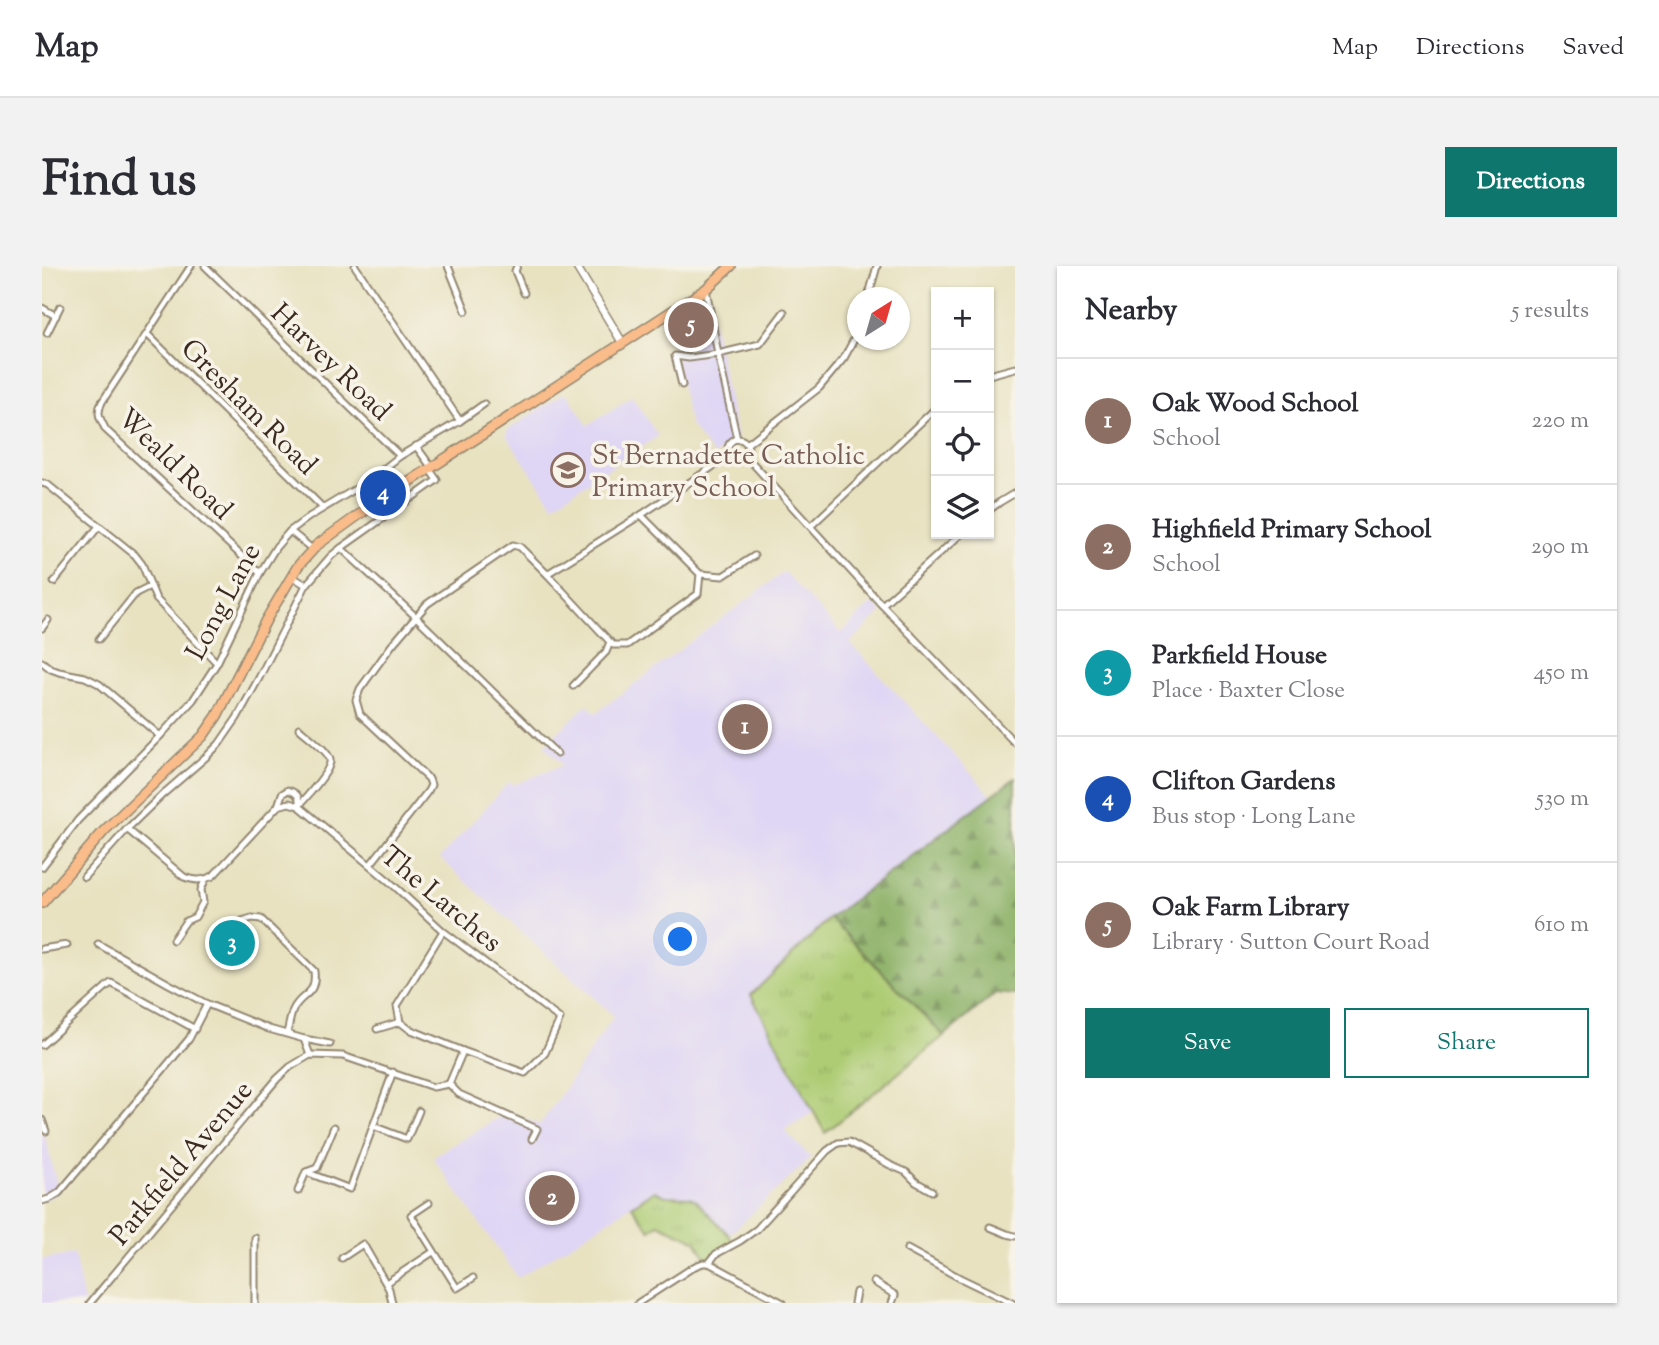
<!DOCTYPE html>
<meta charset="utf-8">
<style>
body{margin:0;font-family:"Sorts Mill Goudy",serif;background:#f2f2f3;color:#2b2b33}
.controls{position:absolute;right:21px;top:21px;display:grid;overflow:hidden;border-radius:0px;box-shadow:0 2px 5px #0004}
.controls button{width:63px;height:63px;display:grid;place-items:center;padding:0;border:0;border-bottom:2px solid #e1e1e2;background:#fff;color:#2b2b33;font:35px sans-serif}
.compass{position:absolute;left:805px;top:21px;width:63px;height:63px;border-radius:50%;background:#fff;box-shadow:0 2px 5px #0004;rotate:37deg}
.you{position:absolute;left:639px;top:674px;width:24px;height:24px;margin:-18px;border:5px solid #fff;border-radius:50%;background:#1a73e8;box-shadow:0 0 0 10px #1a73e833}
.badge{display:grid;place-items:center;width:46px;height:46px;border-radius:50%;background:#0f766e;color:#fff;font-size:23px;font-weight:700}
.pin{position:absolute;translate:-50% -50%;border:4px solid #fff;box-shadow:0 2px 7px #0006}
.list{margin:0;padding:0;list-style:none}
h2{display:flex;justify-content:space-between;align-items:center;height:91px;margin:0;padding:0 28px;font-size:30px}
h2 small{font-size:23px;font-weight:400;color:#7c7c81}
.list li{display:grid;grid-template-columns:46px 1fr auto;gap:21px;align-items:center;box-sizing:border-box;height:126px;padding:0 28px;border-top:2px solid #e1e1e2}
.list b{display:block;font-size:26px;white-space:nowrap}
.list p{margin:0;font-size:23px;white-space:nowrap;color:#7c7c81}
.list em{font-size:23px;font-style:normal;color:#7c7c81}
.actions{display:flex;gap:14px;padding:21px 28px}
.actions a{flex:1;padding:16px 0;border:2px solid #0f766e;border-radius:0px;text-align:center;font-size:24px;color:#0f766e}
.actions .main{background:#0f766e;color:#fff}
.icon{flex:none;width:38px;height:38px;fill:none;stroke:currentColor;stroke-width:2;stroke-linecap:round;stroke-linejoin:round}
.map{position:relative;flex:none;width:973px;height:1037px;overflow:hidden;border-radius:0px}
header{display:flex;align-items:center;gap:42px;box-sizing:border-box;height:98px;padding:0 35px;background:#fff;border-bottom:2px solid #e1e1e2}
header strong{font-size:33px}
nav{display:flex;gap:38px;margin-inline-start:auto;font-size:24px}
.intro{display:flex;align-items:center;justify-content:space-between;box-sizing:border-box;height:168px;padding:0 42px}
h1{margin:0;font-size:49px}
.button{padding:18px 32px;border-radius:0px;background:#0f766e;color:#fff;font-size:24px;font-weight:700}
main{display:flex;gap:42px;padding:0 42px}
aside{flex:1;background:#fff;border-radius:0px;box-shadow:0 2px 5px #0004}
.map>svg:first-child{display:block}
.built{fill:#dfd5f5}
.grass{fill:url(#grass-tufts);stroke:#747b48;stroke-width:2}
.forest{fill:url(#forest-firs);stroke:#626d42;stroke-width:2}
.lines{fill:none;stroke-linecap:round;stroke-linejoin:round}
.minor-casing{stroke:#928670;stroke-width:9}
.tertiary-casing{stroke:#928670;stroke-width:10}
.primary-casing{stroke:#928670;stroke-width:12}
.minor{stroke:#fff;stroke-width:5}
.tertiary{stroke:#fff;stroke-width:7}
.primary{stroke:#f9bc8a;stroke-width:9}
.labels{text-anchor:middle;stroke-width:7;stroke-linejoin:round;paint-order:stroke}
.street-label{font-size:28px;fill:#3b2a1e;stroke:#f7f3e8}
.education-label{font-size:28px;fill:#785e54;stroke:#f7f3e8;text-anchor:start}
</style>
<header>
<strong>Map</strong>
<nav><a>Map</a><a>Directions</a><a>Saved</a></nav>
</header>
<div class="intro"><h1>Find us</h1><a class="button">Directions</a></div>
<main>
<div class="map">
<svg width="973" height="1037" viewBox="0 0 973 1037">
<defs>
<pattern id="grass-tufts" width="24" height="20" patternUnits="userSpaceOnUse" patternTransform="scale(1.75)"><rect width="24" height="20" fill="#adcc73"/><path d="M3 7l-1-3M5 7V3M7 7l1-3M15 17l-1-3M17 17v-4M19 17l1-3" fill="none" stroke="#96af63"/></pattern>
<pattern id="forest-firs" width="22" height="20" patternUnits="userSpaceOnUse" patternTransform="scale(1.75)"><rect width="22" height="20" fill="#8ab065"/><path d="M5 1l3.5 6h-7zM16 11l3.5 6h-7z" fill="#728f53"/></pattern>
</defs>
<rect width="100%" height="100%" fill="#f7f3e8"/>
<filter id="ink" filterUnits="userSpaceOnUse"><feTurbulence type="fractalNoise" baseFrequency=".0143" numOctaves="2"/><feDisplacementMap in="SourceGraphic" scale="14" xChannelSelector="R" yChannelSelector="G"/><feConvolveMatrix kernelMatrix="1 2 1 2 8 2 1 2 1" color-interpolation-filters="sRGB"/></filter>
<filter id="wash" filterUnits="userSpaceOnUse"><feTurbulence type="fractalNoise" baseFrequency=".00686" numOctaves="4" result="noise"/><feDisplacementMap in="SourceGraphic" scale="28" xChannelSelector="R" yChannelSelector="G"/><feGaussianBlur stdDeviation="1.57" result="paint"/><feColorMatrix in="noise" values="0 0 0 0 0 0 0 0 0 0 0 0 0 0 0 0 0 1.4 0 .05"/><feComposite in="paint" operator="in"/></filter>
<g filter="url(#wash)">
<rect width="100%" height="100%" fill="#e8e2c1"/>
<g class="built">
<path d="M664,23L695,173L672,190L648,159L633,90L654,87L629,49Z"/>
<path d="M520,128L526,129L546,160L590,130L616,170L511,239L464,169L466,164Z"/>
<path d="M742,306L799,367L830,337L840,346L808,377L950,530L788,652L709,729L772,846L742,864L769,892L687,969L654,934L624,930L612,925L476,1012L391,891L467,845L498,859L572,750L398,592L467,516L471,519L521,499L502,480L545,438L554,447Z"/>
<path d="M0,858L17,927L0,935Z"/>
<path d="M32,988L42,1037H0V994Z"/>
</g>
<g class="grass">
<path d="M788,652L902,770L783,867L709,729Z"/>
<path d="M612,925L624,930L648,931L654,934L687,969L692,978L674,988L667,997L654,975L616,958L608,964L590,940Z"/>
</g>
<path class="forest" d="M973,512V729L954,727L902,770L788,652Z"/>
</g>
<g filter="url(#ink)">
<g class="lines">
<g class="minor-casing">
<g id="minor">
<path d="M149,0L60,136C54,147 58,153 64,164L218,307"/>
<path d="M163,0L358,190"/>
<path d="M313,0L418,155"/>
<path d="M406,0L424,45"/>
<path d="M475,0L473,5L482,27"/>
<path d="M664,23L676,88L695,173"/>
<path d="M826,32L835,0"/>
<path d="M0,42L14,50"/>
<path d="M5,67L18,41"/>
<path d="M105,68L281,242"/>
<path d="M947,109L973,102"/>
<path d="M640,119L633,90L647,92L676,88L718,78L742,46"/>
<circle cx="696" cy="183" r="10"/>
<path d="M705,178L777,122L802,92L816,66"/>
<path d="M374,180L390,202"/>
<path d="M704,190L840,339L973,477"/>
<path d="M0,217L6,219L93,289L100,298L114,333L175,397"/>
<path d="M947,244L958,236L973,227"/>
<path d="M769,260L894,142"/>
<path d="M248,265L270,283"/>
<path d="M299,282L373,350L515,488"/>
<path d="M505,308L571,379H585L656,328L658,308L599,249"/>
<path d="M658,308L681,310L712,290"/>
<path d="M249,310L264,319L289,290L299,282L395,214L388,204"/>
<path d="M12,316L57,260"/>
<path d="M840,339L919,268"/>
<path d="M0,362L6,354"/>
<path d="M57,373L94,327L108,320"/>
<path d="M0,396L9,403L17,406L43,411L57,418L118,470"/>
<path d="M531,420L564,386L568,376"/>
<path d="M257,462C264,469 286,484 288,494C290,504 264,531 257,540"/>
<path d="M236,540L240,528L246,524C255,527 258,530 257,540"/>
<path d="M85,563L142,611C153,615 160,615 171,610L236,540L247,537L257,540L348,616L401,665L518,753L503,787L483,807L421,785L367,763L358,756L355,740L401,665"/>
<path d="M328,599L386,525L389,519L387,513L318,448L314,434L318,423L350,379L385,338L471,279L478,281L505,308L599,249L688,189"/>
<path d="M0,601L36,554L118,470L151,434L175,397L218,307L234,281L248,265L267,251L325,216L358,190L418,155L442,138"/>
<path d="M42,611L85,563L120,529L165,490L177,478L195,452L217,412L264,319"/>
<path d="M200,655L210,652L219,653L272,705C275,731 259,726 251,744C248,751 247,760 245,767"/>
<path d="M131,674L144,655L153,651L161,636L159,624L163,614"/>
<path d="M56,678L127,718L165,738L227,763L262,773L268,789"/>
<path d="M0,683L25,679"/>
<path d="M335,763L358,756"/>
<path d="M262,773L288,778"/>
<path d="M0,779L64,721L69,717L153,763"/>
<path d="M407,818L417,828L495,863L490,873"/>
<path d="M407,818L421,785"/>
<path d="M0,854L4,865"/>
<path d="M331,860L365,873L377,845"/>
<path d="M264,906L308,923L351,806"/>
<path d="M256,925L264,906L275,902L292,861"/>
<path d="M0,935L7,933L17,927L147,773L165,738"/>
<path d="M387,937L369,949L415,1022L431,1012"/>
<path d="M948,961L965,968L973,970"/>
<path d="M865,983L918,1012L970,1037"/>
<path d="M300,992L321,978L347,1023L350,1037"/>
<path d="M667,997L741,1037"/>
<path d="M832,1016L853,1029L850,1037"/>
<path d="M344,1017L391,986"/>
<path d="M48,1037L235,813L248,801L268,789L301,790L391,821L407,818"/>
<path d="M213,1037V972"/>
<path d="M596,1037L653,1000L661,997H667L674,988L698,975L715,963L785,885L796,877L807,876L848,899L864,906L874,916L890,925"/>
<path d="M812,1037L814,1026"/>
</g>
</g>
<g class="tertiary-casing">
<path id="tertiary" d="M534,0L580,76"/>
</g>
<g class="primary-casing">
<path id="primary" d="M0,637L62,565L161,470L175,450L224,354L256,300L275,279L318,248L664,23L689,0"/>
</g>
<use href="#minor" class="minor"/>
<use href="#tertiary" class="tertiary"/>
<use href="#primary" class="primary"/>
</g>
</g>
<defs>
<g id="school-ring" transform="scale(1.75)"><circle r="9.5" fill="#f7f3e8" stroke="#8d6e63" stroke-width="1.5"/><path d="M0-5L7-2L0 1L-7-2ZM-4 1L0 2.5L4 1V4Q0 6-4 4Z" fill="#8d6e63"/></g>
</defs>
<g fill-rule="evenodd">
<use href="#school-ring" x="526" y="204"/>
</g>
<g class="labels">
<g class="street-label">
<text transform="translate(290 95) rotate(44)" y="10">Harvey Road</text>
<text transform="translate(208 140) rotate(45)" y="10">Gresham Road</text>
<text transform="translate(134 197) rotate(44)" y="10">Weald Road</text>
<text transform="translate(180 335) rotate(-62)" y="10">Long Lane</text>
<text transform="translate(400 632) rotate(40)" y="10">The Larches</text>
<text transform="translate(138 896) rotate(-50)" y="10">Parkfield Avenue</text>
</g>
<g class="education-label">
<text x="550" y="198">St Bernadette Catholic<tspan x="550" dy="32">Primary School</tspan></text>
</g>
</g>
</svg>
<div class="controls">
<button>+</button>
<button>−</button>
<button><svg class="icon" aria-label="locate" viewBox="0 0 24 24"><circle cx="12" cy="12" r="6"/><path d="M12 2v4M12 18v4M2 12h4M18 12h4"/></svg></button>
<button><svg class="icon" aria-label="layers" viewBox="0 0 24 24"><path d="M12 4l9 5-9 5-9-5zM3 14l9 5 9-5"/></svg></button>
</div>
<svg class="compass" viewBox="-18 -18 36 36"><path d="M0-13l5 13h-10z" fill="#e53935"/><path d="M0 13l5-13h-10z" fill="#7c7c81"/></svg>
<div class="you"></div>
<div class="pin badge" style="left:703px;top:461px;background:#8d6e63">1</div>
<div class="pin badge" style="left:510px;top:932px;background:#8d6e63">2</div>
<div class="pin badge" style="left:190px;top:677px;background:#0f9aa8">3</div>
<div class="pin badge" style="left:341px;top:227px;background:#1a4fb4">4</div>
<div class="pin badge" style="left:649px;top:59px;background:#8d6e63">5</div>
</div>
<aside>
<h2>Nearby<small>5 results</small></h2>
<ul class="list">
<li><span class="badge" style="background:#8d6e63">1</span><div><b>Oak Wood School</b><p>School</p></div><em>220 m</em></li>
<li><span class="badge" style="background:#8d6e63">2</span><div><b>Highfield Primary School</b><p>School</p></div><em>290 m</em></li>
<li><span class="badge" style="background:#0f9aa8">3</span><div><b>Parkfield House</b><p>Place · Baxter Close</p></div><em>450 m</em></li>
<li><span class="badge" style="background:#1a4fb4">4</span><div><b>Clifton Gardens</b><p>Bus stop · Long Lane</p></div><em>530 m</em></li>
<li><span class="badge" style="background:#8d6e63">5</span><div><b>Oak Farm Library</b><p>Library · Sutton Court Road</p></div><em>610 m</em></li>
</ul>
<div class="actions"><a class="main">Save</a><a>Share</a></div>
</aside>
</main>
